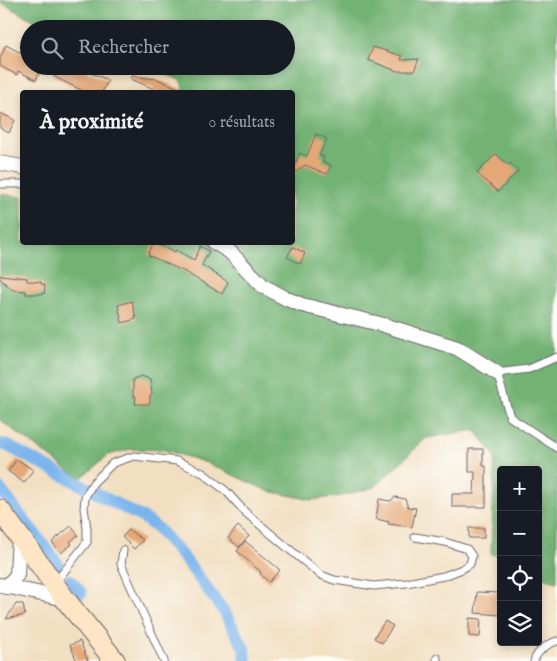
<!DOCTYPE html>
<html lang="fr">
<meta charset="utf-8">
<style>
body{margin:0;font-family:"IM FELL English",serif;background:#242831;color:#f1f3f6}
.controls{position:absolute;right:15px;bottom:15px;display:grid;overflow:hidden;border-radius:5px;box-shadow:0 2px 8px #0003}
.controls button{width:45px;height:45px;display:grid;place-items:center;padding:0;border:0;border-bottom:1px solid #363941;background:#171b24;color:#f1f3f6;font:25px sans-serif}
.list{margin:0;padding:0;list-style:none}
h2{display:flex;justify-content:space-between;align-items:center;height:65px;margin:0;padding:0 20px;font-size:21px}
h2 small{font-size:16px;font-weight:400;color:#9ea1a6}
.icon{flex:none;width:28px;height:28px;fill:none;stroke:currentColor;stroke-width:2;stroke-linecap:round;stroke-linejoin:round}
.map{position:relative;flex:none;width:557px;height:661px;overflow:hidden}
.search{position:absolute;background:#171b24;box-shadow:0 2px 8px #0003;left:20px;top:20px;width:275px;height:55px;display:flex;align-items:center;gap:12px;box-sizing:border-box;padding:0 18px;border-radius:28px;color:#9ea1a6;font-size:19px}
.panel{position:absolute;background:#171b24;box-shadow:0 2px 8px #0003;left:20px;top:90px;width:275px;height:155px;border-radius:5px}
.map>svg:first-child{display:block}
.forest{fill:#72b273;stroke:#4a6a57}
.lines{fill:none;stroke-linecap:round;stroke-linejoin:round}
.canal{stroke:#7cb5ed;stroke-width:12}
.building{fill:#e4a776}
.lane-casing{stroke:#6b646a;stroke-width:9}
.street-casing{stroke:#6b646a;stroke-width:16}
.secondary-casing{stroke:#6b646a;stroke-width:22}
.lane{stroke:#fff;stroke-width:7}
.street{stroke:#fff;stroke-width:14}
.secondary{stroke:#fde5c5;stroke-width:20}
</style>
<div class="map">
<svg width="557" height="661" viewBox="0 0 557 661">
<rect width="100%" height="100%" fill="#fdfcf7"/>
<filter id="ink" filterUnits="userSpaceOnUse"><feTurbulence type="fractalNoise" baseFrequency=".02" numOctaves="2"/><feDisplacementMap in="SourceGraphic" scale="10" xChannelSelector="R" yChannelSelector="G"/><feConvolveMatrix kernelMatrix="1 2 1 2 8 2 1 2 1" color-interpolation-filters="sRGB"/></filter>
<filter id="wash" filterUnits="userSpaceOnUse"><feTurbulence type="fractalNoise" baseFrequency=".0096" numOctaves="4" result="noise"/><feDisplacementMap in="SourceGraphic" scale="20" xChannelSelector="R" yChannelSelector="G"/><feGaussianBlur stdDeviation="1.12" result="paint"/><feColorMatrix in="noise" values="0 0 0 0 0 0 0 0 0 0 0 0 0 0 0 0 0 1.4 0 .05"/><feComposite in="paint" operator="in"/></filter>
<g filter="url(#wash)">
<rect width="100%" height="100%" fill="#f2dfc1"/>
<path class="forest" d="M0,0H557V582L542,578L538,574V470H501V556L491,554L495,456L475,430L426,438L375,487L341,496L312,500L268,491L207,463L165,450L131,449L108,455L80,479L0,420V194L22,197V242H292V92H185L180,80L145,66H286V29H50L0,2Z"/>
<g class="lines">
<g class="canal">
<path d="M0,444L6,445L145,519L157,528L184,558L225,613L244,648L246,661"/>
<path d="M0,489L58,564"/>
<path d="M70,580L81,593"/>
</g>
</g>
<g id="blocks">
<g class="building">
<path d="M6,45L19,52L23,51L24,54L29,57V66H42L36,80L18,71L17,75L0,66V58Z"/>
<path d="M373,47L402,56L401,60L419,59L414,71H397L368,60Z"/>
<path d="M58,66H74L108,80L102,92H85L53,76Z"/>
<path d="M132,76L157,79L188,92H153L154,89L131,79Z"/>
<path d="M0,113L15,120L9,133L0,128Z"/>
<path d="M316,134L327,139L319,155L324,157L322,161L331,165L327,174L305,165L292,175V171L300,153L307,156Z"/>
<path d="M496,154L508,165L510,163L518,171L498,192L477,173Z"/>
<path d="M154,242L165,248L166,247L175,252L176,250L194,260L201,246L209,251L202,265L228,282L222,294L185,272L148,255Z"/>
<path d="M293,247L305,253L300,264L287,257Z"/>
<path d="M0,275L27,278V281L41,282V284L45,285L44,294H26V291L13,290L0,279Z"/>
<path d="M132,301L136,319L122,323L118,305Z"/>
<path d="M141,376L150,379L152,394L150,396V404H135L136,397H133V379Z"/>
<path d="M469,449H483V466H486V507H452V494H474L475,472H469Z"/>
<path d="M17,459L33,470L24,483L8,471Z"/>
<path d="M395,497L405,499L408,507L416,508L412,527L388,524L389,522L376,519L379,499L390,501Z"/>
<path d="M71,526L78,535L70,542L72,544L61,553L52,542Z"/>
<path d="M238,526L249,536L239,547L228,538Z"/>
<rect x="469" y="528" width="15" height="10"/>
<path d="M129,530L143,540L134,549L122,537Z"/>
<path d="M245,541L280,570L269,582L260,574L261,572L237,551Z"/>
<path d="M477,592L501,593V615L475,613Z"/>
<path d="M16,604H23L25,615L6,619Z"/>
<path d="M469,618L481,619L480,637L469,636Z"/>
<path d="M385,621L393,626L382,643L374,638Z"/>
<path d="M80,641L88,661H77L70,645Z"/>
</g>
</g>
</g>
<g filter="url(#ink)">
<use href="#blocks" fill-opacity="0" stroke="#6b646a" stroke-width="1"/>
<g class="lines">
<g class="lane-casing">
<g id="lane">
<path d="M0,184H22"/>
<path d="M557,357L529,369L497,373L510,417L557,448"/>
<path d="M123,550L121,564L164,661"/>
<path d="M55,583L87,542V528L84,508L85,497L93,483L113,463L134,456L177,461L203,473L226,491L246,513L289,549L321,575L334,580L374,586L406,583L444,576L462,569L470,564L472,556L467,549L445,542L415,537"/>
<path d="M437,661V658"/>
<path d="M534,661C537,651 547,644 557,641"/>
</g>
</g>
<g class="street-casing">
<g id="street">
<path d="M0,163L22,167"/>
<path d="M214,242L230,252L263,286L287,299L302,305L384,325L457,348L497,373"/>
<path d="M0,585L65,599"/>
<path d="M6,587L17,575L19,535"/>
</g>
</g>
<g class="secondary-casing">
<path id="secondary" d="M0,510L65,599L115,661"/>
</g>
<use href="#lane" class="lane"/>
<use href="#street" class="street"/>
<use href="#secondary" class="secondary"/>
</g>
</g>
</svg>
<div class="controls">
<button>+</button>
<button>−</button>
<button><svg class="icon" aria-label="locate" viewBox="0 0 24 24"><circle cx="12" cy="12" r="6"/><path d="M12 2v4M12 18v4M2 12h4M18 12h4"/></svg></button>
<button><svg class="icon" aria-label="layers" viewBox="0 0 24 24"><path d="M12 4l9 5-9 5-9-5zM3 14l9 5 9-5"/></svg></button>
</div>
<div class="search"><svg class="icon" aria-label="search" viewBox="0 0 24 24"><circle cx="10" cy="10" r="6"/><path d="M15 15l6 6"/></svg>Rechercher</div>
<section class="panel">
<h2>À proximité<small>0 résultats</small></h2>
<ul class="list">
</ul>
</section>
</div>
